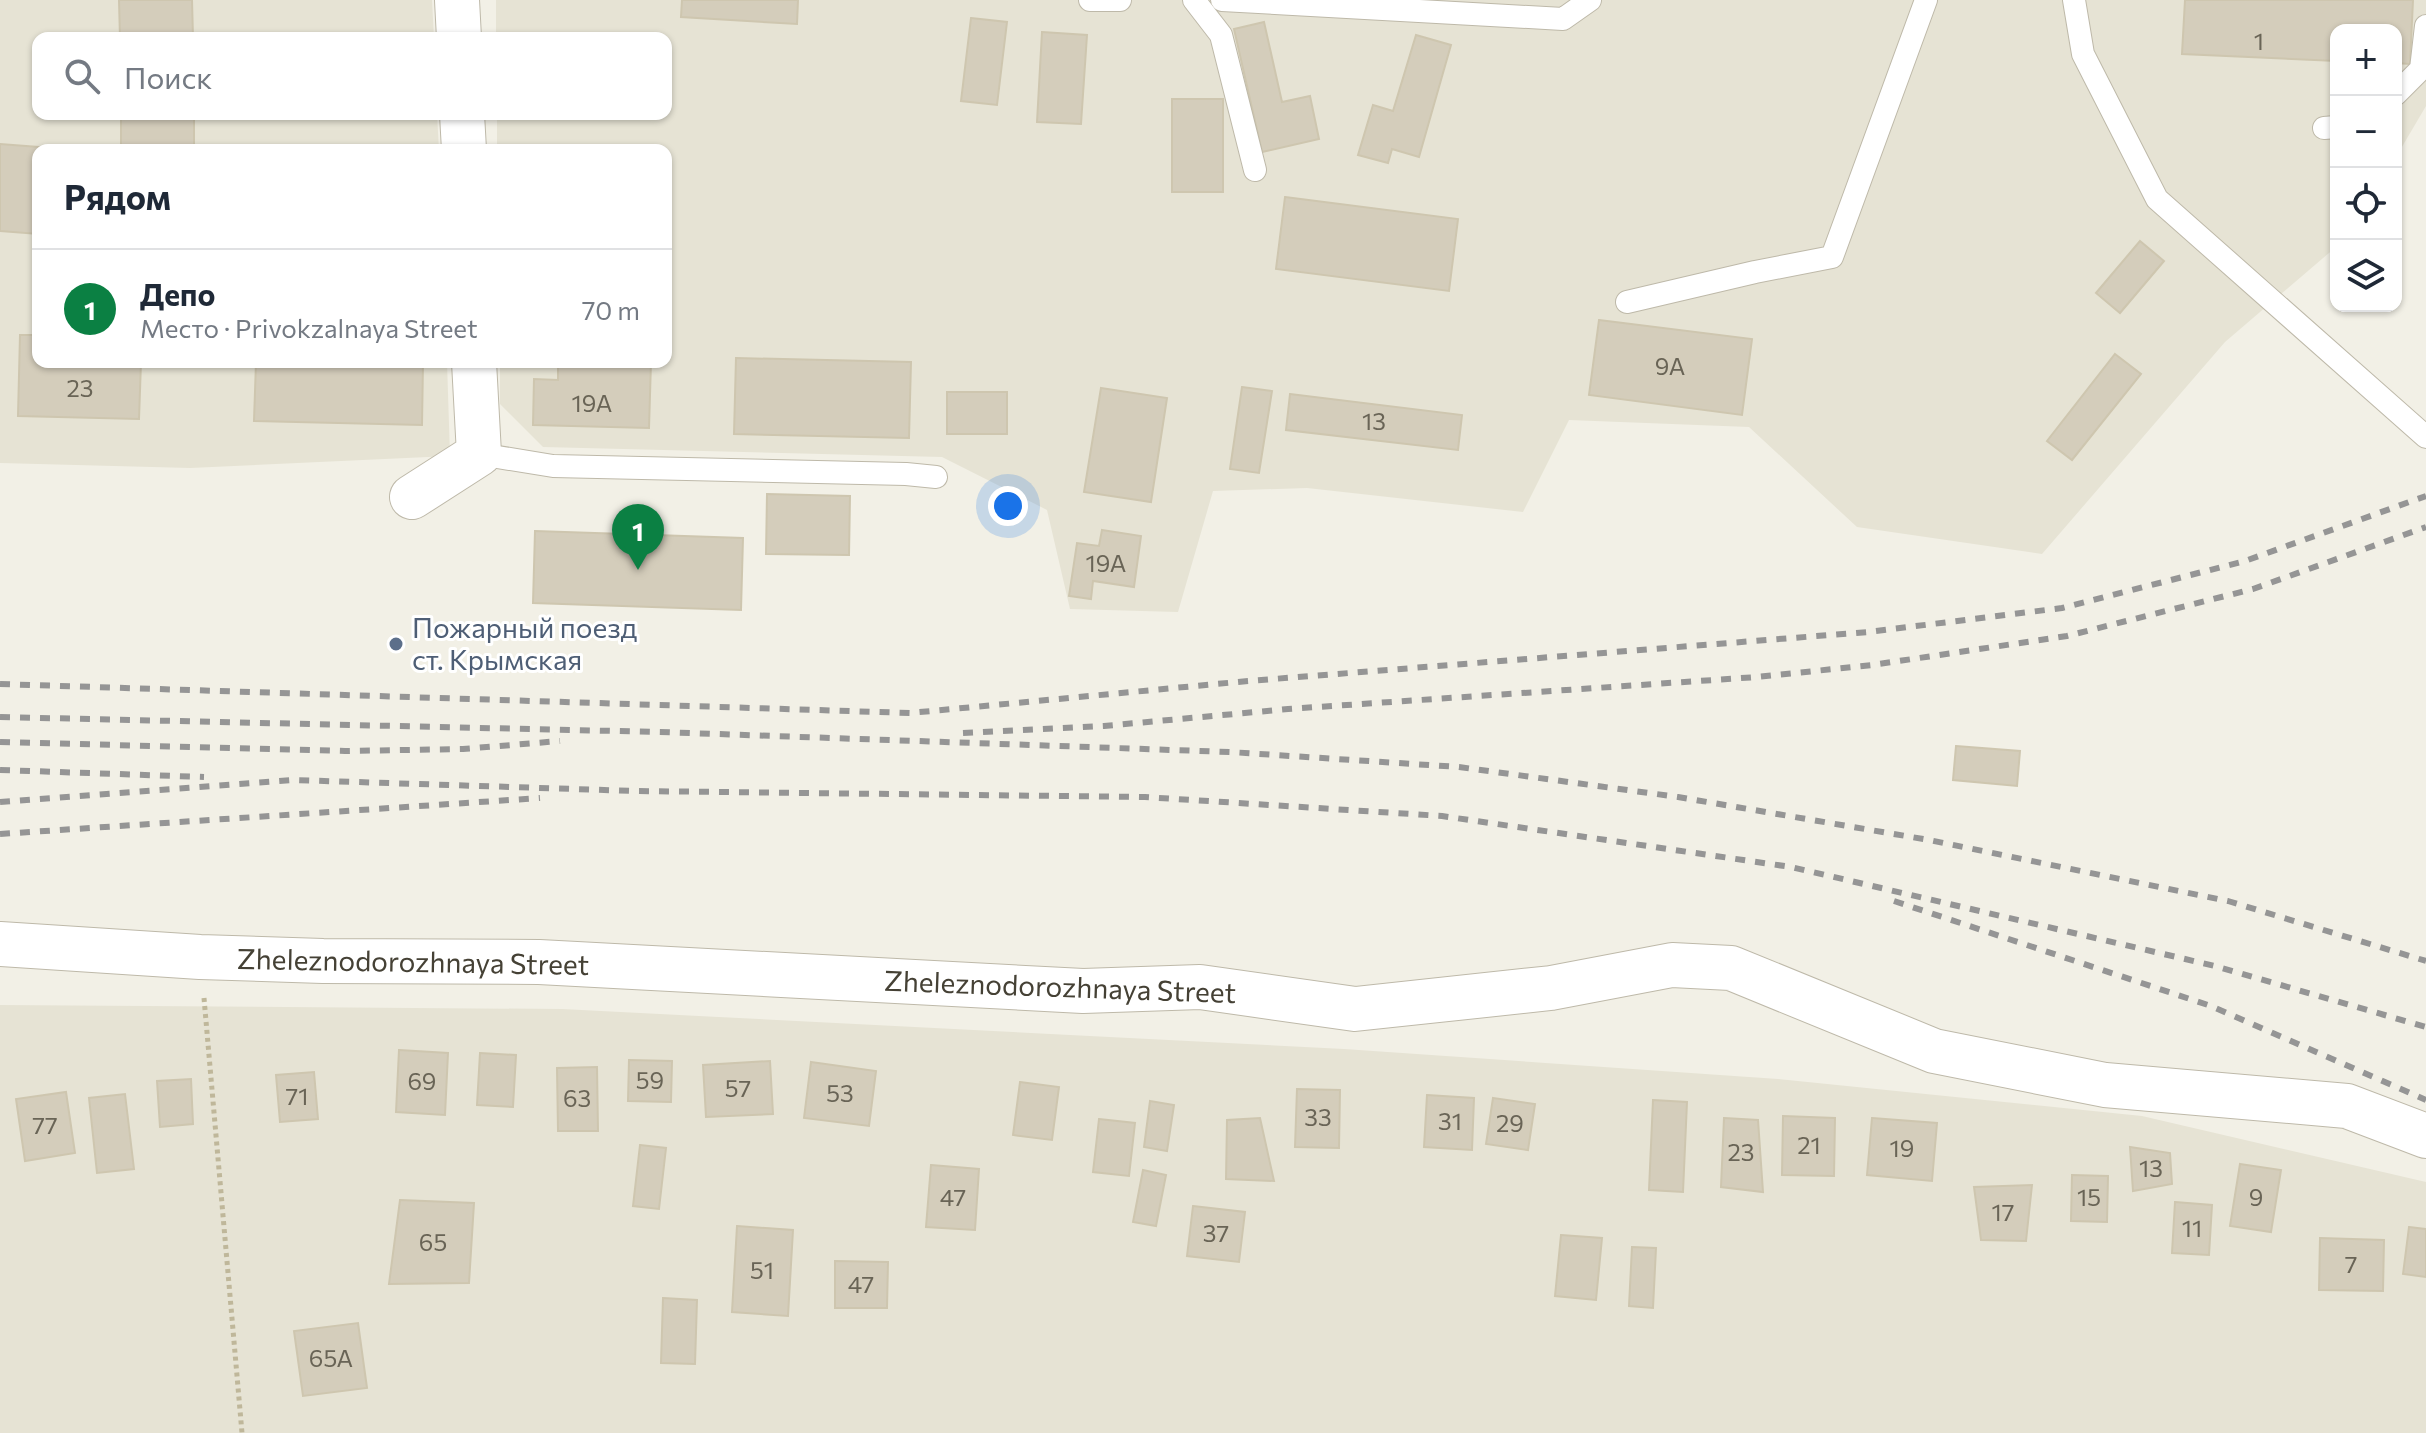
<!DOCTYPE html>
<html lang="ru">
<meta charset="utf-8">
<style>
body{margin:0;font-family:Commissioner,sans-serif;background:#f6f6f7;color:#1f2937}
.controls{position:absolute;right:24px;top:24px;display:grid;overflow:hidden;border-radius:16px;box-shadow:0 2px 6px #0004}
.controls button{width:72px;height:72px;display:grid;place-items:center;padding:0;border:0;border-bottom:2px solid #e0e1e3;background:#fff;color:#1f2937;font:40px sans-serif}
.you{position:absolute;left:1008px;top:506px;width:28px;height:28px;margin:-20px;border:6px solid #fff;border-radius:50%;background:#1a73e8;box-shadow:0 0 0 12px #1a73e833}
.badge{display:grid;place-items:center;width:52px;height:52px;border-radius:50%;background:#0b8043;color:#fff;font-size:26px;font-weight:700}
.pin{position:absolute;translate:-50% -66px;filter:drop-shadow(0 2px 4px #0008)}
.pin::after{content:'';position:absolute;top:42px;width:28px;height:24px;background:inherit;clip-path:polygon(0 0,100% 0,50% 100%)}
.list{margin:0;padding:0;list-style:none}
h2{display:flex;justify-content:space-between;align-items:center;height:104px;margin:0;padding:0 32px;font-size:34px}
h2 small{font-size:26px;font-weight:400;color:#747a83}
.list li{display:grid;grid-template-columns:52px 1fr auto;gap:24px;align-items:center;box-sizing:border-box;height:120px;padding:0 32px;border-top:2px solid #e0e1e3}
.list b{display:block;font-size:30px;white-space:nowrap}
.list p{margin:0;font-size:26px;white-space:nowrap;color:#747a83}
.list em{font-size:26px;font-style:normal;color:#747a83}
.icon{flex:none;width:44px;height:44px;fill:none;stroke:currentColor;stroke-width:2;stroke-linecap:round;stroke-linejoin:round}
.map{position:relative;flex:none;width:2426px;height:1433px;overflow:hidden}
.search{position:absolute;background:#fff;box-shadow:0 2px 6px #0004;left:32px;top:32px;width:640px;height:88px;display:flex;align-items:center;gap:20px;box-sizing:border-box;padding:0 28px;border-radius:16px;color:#747a83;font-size:30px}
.panel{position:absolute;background:#fff;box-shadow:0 2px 6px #0004;left:32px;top:144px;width:640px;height:224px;border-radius:16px}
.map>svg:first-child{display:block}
.residential{fill:#e6e3d4}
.building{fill:#d4cdbb;stroke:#cec6af;stroke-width:2}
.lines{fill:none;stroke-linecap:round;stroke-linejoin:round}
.lane-casing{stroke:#beb9a9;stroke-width:24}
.street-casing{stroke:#beb9a9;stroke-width:46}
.path{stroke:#bfb79a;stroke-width:5;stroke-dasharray:4 4;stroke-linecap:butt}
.lane{stroke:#fff;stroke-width:22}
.street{stroke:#fff;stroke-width:44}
.rail{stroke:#959595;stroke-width:6;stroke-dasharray:10 10;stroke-linecap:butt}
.service-dot{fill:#5c6f8a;stroke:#fff;stroke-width:3}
.labels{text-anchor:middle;stroke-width:6;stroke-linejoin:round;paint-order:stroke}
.number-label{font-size:24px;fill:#696456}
.service-label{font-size:28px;fill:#4e5e75;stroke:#fff;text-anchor:start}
.street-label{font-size:28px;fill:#454135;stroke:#fff}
</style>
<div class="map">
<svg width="2426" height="1433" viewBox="0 0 2426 1433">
<rect width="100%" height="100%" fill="#f2f0e6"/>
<g class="residential">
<path d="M0,0H432L434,38H38V114H437L439,150H38V362H447L450,456L190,468L0,463Z"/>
<path d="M496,0H2426V106L2396,157V30H2336V247L2225,342L2042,554L1857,527L1749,427L1569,420L1523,512L1307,488L1213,491L1178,612L1070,609L1047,510L942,457L543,447L500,404V362H666V150H497V114H666V38H496Z"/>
<path d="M0,1005L562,1009L1344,1049L1778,1079L2142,1116L2426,1182V1433H0Z"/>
</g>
<g class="building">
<path d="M119,0H192L193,38H120Z"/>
<path d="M682,0H798L797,24L681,17Z"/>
<path d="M2185,0H2413L2410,64L2396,63V30H2336V61L2182,54Z"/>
<path d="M971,18L1007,22L997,105L961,101Z"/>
<path d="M1264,22L1282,102L1310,96L1319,139L1262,152L1234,29Z"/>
<path d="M1042,32L1087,35L1081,124L1037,122Z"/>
<path d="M1416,35L1451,45L1419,157L1392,149L1388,163L1358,155L1373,105L1393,111Z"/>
<rect x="1172" y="99" width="51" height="93"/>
<rect x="121" y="114" width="73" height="36"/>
<path d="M0,144L78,150H38V234L0,231Z"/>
<path d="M1285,197L1458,219L1449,291L1276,269Z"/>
<path d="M2140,241L2164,261L2120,313L2096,293Z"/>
<path d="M1599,320L1752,339L1742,415L1589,395Z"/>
<path d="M20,335H38V362H141L139,419L18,416Z"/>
<path d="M2115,354L2141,374L2072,460L2047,441Z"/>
<path d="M736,358L911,362L909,438L734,434Z"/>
<path d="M256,362H423L422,425L254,421Z"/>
<path d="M558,362H651L649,428L533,425L534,379L558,380Z"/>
<path d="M1242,387L1272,391L1259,473L1230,469Z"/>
<path d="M1101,388L1167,398L1151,502L1084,492Z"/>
<rect x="947" y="392" width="60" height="42"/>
<path d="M1290,394L1462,415L1458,450L1286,430Z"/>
<path d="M767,494L850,496L849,555L766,554Z"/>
<path d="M1102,530L1141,536L1134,587L1093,581L1091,599L1069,596L1077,543L1099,546Z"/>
<path d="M535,531L743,538L741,610L533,603Z"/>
<path d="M1956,746L2020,751L2017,786L1953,780Z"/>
<path d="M399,1050L448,1053L445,1115L396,1112Z"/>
<path d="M480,1053L516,1055L513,1107L477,1105Z"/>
<path d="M629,1060L672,1061L671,1102L628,1101Z"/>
<path d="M770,1061L773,1114L706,1117L703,1065Z"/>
<path d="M811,1062L876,1071L869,1126L804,1118Z"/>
<path d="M597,1067L598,1131H558L557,1068Z"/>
<path d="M314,1072L318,1119L280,1122L276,1075Z"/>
<path d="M191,1079L193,1124L160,1127L157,1081Z"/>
<path d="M1020,1082L1059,1087L1052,1140L1013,1135Z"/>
<path d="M1297,1089L1340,1090L1339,1148L1295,1147Z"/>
<path d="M66,1092L75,1153L25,1161L16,1099Z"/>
<path d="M125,1094L134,1169L97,1173L89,1098Z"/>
<path d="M1427,1095L1474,1098L1472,1150L1424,1147Z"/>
<path d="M1493,1098L1535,1104L1528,1150L1486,1144Z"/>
<path d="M1653,1100L1687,1102L1683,1192L1649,1190Z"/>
<path d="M1150,1101L1174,1105L1167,1151L1144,1147Z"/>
<path d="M1783,1116L1835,1118L1834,1176L1782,1175Z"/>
<path d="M1260,1118L1274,1181L1226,1179L1227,1120Z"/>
<path d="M1724,1118L1758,1120L1763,1192L1721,1187Z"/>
<path d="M1872,1118L1937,1123L1932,1181L1867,1175Z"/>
<path d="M1099,1119L1135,1123L1129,1176L1093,1172Z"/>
<path d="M640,1145L666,1148L659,1209L633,1206Z"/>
<path d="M2130,1147L2170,1153L2172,1184L2133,1191Z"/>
<path d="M2240,1164L2281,1170L2271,1232L2230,1226Z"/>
<path d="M931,1165L979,1169L975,1230L926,1227Z"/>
<path d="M1143,1170L1166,1175L1156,1226L1133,1222Z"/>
<path d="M2072,1175L2108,1176L2107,1222L2071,1221Z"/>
<path d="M2032,1185L2026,1241L1981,1240L1974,1187Z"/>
<path d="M400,1200L474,1203L469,1283L389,1284Z"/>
<path d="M2175,1202L2212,1205L2209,1255L2172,1253Z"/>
<path d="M1193,1206L1245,1212L1239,1262L1187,1256Z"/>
<path d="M737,1226L793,1230L788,1316L732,1312Z"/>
<path d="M2409,1227L2426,1229V1277L2403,1274Z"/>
<path d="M1561,1235L1602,1238L1596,1300L1555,1296Z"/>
<path d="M2320,1238L2384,1240L2383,1291L2319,1290Z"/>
<path d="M1632,1247L1656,1248L1653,1308L1629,1306Z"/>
<path d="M835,1261L888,1262L887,1308H835Z"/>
<path d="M663,1298L697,1300L695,1364L661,1363Z"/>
<path d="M358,1323L367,1388L303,1396L294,1331Z"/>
</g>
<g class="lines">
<g class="lane-casing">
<g id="lane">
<path d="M1090,0H1120"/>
<path d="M1194,0L1221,35L1255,170"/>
<path d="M1222,0L1563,19L1590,0"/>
<path d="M2074,0L2083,54L2157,199L2426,437"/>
<path d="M2396,94L2421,69L2426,26"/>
<path d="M2324,128L2336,127"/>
<path d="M1627,302L1755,272L1832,257L1926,0"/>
<path d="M479,454L553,466L906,474L936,477"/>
</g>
</g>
<g class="street-casing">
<g id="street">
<path d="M457,0L459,38"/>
<path d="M462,114L464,150"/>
<path d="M412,497L479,454L474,362"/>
<path d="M0,944L200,957L323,961L539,962L1083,991L1200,987L1355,1009L1551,988L1672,965L1731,968L1934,1051L2105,1085L2347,1106L2426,1136"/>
</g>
</g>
<path class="path" d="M204,998L242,1433"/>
<use href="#lane" class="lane"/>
<use href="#street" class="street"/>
<g class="rail">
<path d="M0,684L910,713L1248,681L1868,632L2062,608L2245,561L2426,496"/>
<path d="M0,717L660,732L1230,752L1459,767L1678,797L1929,840L2228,901L2426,961"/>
<path d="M963,733L1104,726L1288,709L1757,677L1872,665L2067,636L2253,589L2426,527"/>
<path d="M0,742L345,751L463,749L560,741"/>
<path d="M0,770L204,777"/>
<path d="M0,802L294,780L636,791L1145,797L1442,816L1791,867L2215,966L2426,1027"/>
<path d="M0,834L540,798"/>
<path d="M1894,901L2211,1006L2426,1100"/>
</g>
</g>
<circle class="service-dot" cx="396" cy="644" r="8"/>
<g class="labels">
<g class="number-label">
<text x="2259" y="50">1</text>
<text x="1670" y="375">9А</text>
<text x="80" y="397">23</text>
<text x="592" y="412">19А</text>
<text x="1374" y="430">13</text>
<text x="1106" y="572">19А</text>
<text x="650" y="1089">59</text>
<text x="422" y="1090">69</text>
<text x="738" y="1097">57</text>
<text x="840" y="1102">53</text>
<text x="297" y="1105">71</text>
<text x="577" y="1107">63</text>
<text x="1318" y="1126">33</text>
<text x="1450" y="1130">31</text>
<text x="1510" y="1132">29</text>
<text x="45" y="1134">77</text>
<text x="1809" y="1154">21</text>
<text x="1902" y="1157">19</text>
<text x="1741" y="1161">23</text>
<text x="2151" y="1177">13</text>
<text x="953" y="1206">47</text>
<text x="2089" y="1206">15</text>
<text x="2256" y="1206">9</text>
<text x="2003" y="1221">17</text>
<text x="2192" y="1237">11</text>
<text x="1216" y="1242">37</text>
<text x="433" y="1251">65</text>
<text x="2351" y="1273">7</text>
<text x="762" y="1279">51</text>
<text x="861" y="1293">47</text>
<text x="331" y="1367">65А</text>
</g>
<g class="service-label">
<text x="412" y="638">Пожарный поезд<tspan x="412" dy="32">ст. Крымская</tspan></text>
</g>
<g class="street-label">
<text transform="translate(413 962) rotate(1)" y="10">Zheleznodorozhnaya Street</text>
<text transform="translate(1060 987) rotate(2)" y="10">Zheleznodorozhnaya Street</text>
</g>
</g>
</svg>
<div class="controls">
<button>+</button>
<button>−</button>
<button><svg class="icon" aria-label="locate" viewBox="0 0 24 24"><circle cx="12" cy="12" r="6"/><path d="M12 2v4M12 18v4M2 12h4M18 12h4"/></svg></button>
<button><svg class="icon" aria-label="layers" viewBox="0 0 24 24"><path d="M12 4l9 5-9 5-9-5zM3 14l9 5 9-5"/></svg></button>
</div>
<div class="you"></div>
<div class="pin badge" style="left:638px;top:570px">1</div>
<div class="search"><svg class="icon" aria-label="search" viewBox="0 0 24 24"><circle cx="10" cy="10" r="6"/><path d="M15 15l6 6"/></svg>Поиск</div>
<section class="panel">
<h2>Рядом<small></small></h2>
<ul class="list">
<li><span class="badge">1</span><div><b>Депо</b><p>Место · Privokzalnaya Street</p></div><em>70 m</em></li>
</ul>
</section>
</div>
